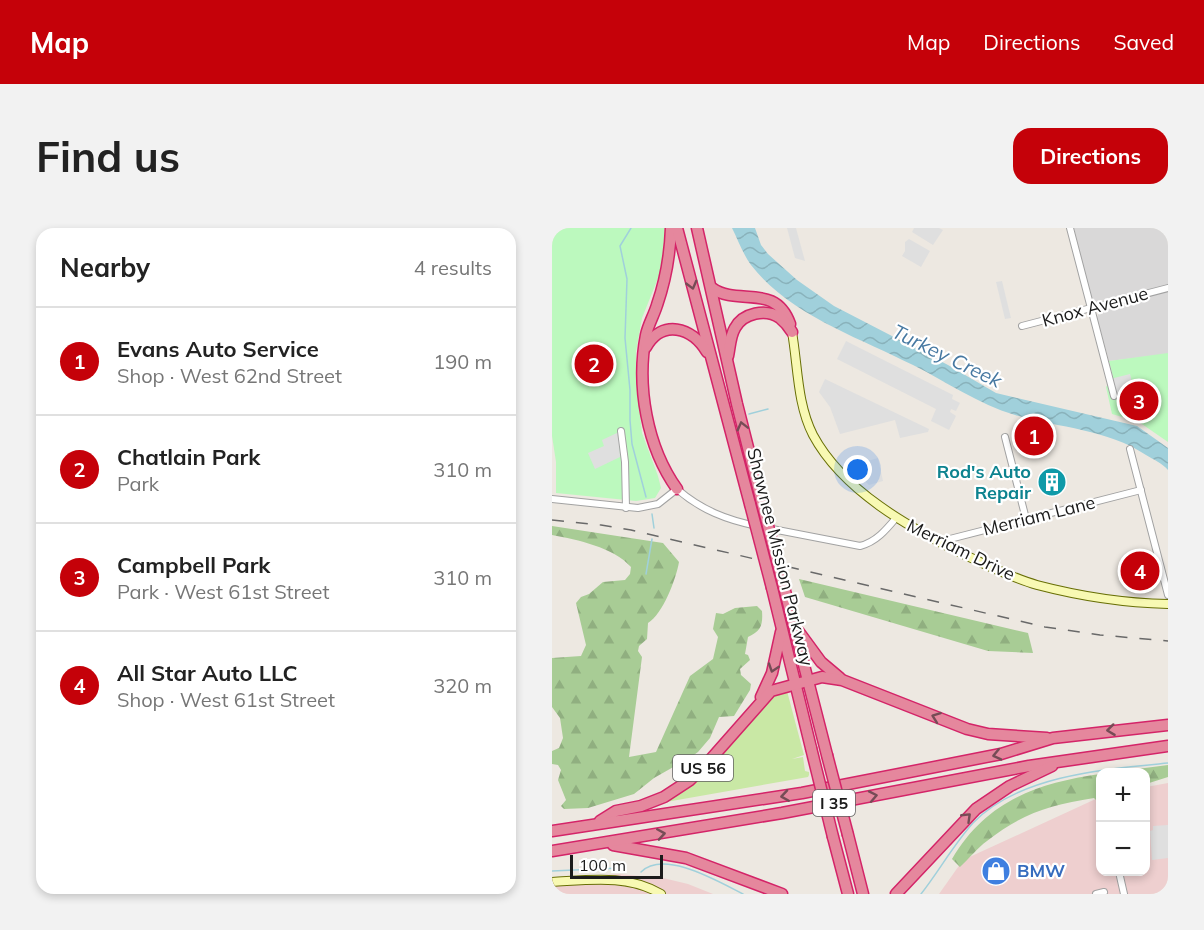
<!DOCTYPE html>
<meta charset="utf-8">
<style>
body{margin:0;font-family:Mulish,sans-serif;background:#f2f2f2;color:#222}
.controls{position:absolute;right:18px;bottom:18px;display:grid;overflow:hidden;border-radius:12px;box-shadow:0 3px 9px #0003}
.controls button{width:54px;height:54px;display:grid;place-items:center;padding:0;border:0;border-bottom:2px solid #e0e0e0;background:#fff;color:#222;font:30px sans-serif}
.scale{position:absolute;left:18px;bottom:15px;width:93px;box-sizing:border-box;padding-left:6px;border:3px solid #1b1b1b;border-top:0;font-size:16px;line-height:21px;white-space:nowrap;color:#1b1b1b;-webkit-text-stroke:4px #fff;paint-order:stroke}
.you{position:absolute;left:306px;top:242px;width:21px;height:21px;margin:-15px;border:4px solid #fff;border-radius:50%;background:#1a73e8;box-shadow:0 0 0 9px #1a73e833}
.badge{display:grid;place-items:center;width:39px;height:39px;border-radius:50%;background:#c50109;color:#fff;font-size:20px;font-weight:700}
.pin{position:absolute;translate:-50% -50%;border:3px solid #fff;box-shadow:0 2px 6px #0006}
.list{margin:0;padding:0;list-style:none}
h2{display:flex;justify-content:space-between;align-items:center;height:78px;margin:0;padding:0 24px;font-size:26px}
h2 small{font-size:20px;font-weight:400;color:#767676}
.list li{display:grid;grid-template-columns:39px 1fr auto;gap:18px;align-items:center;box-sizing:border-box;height:108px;padding:0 24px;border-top:2px solid #e0e0e0}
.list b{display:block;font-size:22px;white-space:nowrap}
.list p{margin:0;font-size:20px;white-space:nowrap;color:#767676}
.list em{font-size:20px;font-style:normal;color:#767676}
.map{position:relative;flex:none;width:616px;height:666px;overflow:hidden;border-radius:18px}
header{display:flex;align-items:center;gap:36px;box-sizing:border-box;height:84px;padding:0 30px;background:#c50109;color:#fff}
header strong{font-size:28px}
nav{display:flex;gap:33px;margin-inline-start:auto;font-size:21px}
.intro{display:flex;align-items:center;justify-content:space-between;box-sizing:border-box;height:144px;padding:0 36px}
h1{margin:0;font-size:42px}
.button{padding:15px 27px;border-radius:18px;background:#c50109;color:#fff;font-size:21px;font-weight:700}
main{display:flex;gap:36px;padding:0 36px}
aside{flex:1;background:#fff;border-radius:18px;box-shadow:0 3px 9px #0003}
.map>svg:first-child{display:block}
.residential{fill:#d9d8d8}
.commercial{fill:#eecfcf}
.grass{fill:#c9e8a5}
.forest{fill:url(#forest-firs)}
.park{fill:#bcf9be}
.parking{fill:#dfdfdf}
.water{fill:url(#water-waves)}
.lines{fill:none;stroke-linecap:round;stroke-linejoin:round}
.stream{stroke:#a0d0db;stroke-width:1.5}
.street-casing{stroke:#a2a2a2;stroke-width:8}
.secondary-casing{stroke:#686f05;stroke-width:10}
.highway-casing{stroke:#d42468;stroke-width:13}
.street{stroke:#fff;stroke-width:6}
.secondary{stroke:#f8f9b3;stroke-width:8}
.highway{stroke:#e5879d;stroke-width:10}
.rail{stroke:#696969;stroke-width:1.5;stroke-dasharray:12 12;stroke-linecap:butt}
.highway-bridge-casing{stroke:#d42468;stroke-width:13;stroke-linecap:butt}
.highway-bridge{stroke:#e5879d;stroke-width:10}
.oneway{stroke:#764c56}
.labels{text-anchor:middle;stroke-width:4.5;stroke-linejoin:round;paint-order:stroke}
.shield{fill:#fff;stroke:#5f5f5f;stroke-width:1.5}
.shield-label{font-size:16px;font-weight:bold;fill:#1b1b1b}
.street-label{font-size:18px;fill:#1b1b1b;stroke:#fff}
.culture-label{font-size:18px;font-weight:bold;fill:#0d838f;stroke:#fff;text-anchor:end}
.shop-label{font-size:18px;font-weight:bold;fill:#366cbe;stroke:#fff;text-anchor:start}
.water-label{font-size:20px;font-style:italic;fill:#4678a1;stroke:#fff}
</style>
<header>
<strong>Map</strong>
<nav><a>Map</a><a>Directions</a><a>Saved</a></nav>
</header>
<div class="intro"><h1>Find us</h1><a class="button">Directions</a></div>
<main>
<aside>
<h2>Nearby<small>4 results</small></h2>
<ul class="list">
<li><span class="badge">1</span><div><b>Evans Auto Service</b><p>Shop · West 62nd Street</p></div><em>190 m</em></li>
<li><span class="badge">2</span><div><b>Chatlain Park</b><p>Park</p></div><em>310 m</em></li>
<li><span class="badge">3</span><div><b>Campbell Park</b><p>Park · West 61st Street</p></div><em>310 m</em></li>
<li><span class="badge">4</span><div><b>All Star Auto LLC</b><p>Shop · West 61st Street</p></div><em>320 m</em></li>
</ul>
</aside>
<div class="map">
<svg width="616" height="666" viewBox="0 0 616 666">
<defs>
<pattern id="forest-firs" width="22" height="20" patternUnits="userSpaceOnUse" patternTransform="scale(1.5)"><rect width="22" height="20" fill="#a8cc95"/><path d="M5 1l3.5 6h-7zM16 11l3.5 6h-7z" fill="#90af80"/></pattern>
<pattern id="water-waves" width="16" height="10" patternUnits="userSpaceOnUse" patternTransform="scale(1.5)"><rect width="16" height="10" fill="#a0d0db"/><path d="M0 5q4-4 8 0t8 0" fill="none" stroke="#89b2bb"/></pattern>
</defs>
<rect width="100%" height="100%" fill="#ede8e1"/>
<g class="residential">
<path d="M522,0H616V57L544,74L539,69Z"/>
<path d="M616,63V126L557,133L545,90L547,82Z"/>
</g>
<g class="commercial">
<path d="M616,555V666H387L411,632L548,569V644H594V559Z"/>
<path d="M66,646L111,650L136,656L161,666H0V650Z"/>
</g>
<path class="grass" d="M235,463L252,527L240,531L251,529L253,543L257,544V547L256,549L114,574L113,571L217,468Z"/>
<g class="forest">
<path d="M0,298L111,315L127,334C124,351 111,386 96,395L95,411L87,418L86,423L90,429L77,529L104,524L138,448L161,431L166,409L161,401L164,385L171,386L183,380L205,378L210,383C211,397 209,403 196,409L193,426L196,427L198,432L188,441L189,447L199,456L198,462L182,488L167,489L158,510L146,524L139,529L102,550L82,566L36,580L12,581L9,578L14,572L6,552L9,542L6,537L0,536V523L7,520L11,510L8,490L0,479V430L29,428L34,417L24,375L29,369L37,366L51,354L73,352L78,346L79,339C61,319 26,312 0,307Z"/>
<path d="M247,351L476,405L481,425L436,423L253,369Z"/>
<path d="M616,537V549L594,556V544H562Z"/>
<path d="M548,546V573L546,574L542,570C498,577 471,585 435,613C425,620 417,631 408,639L400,631C434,573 485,555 548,546Z"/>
</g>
<g class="park">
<path d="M3,0H115L113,33L90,90L84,124V147L90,205L106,248L109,260L103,270L84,273L4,265V234L0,208V1Z"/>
<path d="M616,125V214L587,194L560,186L554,159L561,149L557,133Z"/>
</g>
<g class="parking">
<path d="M235,0H244L253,33L243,30Z"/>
<path d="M362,0H387L391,2L381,17L360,4Z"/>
<path d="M357,11L378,23L369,39L350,28L353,23V14Z"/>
<path d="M450,53L459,90L453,91L444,54Z"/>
<path d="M294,113L401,167L400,171L408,175L404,183L399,181L398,184L404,188L397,202L379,193L384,181L285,131Z"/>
<path d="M578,146L583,166L560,172L556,159L562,150Z"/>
<path d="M273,151L377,201L376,204L348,210L343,192L288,206L278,179L267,164Z"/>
<path d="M67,204L68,229L43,241L36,225L52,218L50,212Z"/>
<path d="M326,230L331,253L317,257L303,244L304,236Z"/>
<path d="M616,597V630L600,632L598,603L601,602V598Z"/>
</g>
<path class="water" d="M180,0H203L209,17L216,26L245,52L282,78L396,137L444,165L585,198L616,220V242C610,235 602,232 594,227C555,201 507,200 463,187C426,176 395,154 361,137C306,109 238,87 199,37C191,26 186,12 180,0Z"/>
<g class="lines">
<g class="stream">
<path d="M79,0L68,18L75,51L73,110L78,162V192L80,216L94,269"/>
<path d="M197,186L216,181"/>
<path d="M100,286L102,300"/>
<path d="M94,346L100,311"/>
<path d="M0,643L68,640"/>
<path d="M89,644C112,621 167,654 191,666"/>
<path d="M369,666C387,643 402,616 421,595C467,547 554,541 616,535"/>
</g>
<g class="street-casing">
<g id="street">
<path d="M518,0L562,168"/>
<path d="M470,98L616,60"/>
<path d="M69,203L73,234L74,280"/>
<path d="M453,209L474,291"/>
<path d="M578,221L616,367"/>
<path d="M0,271L86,280L106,276L125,261C149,282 175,292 205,298"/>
<path d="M215,300L308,318C324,314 334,302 344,290"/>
<path d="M386,314L589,262"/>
<path d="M567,644L572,666"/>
<path d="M544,666L552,664"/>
</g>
</g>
<g class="secondary-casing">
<g id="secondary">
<path d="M240,104C246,138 245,176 261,207C291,263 358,300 413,327C437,338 460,350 485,357C527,368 572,375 616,376"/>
<path d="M0,654C37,652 76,646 109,666"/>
</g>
</g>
<g class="highway-casing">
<g id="highway">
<path d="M119,0C118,27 114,51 105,77C102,87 96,97 94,107C84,158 95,219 125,261"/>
<path d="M125,0L198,276"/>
<path d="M145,0L185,176L210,275"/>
<path d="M160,60C186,79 223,54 238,96"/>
<path d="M94,119C110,91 140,99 155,124"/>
<path d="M176,128C178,119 178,108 183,100C191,85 214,80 228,90C233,94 237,99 240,104"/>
<path d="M232,359L275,527"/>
<path d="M220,360L259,520"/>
<path d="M247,404L269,434L288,450"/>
<path d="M209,469L220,445L229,404"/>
<path d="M48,593L64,583L89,578L112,569L138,552L158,532L219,463L270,449L290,452L415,501L436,506L495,510"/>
<path d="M0,603L250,565L449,526L501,510L616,497"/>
<path d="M296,607L311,666"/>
<path d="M281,609L296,666"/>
<path d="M61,617L134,630L230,666"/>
<path d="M0,623L230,585L477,538L616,518"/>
<path d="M344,666L424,581L458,558L500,538"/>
</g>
</g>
<use href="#street" class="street"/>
<use href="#secondary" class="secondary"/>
<use href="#highway" class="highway"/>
<path class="rail" d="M0,292L49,297L79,302L493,399L548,407L616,413"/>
<g class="highway-bridge-casing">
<g id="highway-bridge">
<path d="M210,275L232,359"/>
<path d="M198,276L220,360"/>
<path d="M259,520L281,609"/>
<path d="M275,527L296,607"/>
</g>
</g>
<use href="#highway-bridge" class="highway-bridge"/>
</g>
<defs><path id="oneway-chevron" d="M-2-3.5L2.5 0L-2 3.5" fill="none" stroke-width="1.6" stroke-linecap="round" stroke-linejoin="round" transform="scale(1.5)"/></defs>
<g class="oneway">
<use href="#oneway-chevron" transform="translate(140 57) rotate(75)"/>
<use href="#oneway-chevron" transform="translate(190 198) rotate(-104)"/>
<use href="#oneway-chevron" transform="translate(221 440) rotate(108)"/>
<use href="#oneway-chevron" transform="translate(384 489) rotate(-160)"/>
<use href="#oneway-chevron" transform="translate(559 502) rotate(173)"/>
<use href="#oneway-chevron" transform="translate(445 527) rotate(167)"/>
<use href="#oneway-chevron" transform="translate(233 568) rotate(171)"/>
<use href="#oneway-chevron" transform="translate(321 568) rotate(-11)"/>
<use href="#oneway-chevron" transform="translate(415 589) rotate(-44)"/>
<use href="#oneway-chevron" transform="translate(109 606) rotate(-9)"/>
</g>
<defs>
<g id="building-disc" transform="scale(1.5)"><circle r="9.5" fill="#0f9aa8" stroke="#fff"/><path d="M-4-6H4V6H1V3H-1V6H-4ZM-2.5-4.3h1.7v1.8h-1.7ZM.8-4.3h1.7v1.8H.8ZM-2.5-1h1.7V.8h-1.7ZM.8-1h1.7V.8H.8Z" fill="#fff"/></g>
<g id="shop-disc" transform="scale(1.5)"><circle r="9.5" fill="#3f7fe0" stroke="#fff"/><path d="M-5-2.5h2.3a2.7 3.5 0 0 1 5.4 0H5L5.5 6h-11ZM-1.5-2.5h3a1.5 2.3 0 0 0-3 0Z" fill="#fff"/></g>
</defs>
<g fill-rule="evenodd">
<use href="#building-disc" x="500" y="254"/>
<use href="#shop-disc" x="444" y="643"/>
</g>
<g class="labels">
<g class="shield">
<rect x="121" y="527" width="60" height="26" rx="4.5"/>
<rect x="261" y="562" width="42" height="26" rx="4.5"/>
</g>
<g class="shield-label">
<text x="151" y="546">US 56</text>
<text x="282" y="581">I 35</text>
</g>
<g class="street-label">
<text transform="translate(543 79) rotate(-15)" y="6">Knox Avenue</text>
<text transform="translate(487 288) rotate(-14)" y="6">Merriam Lane</text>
<text transform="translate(409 322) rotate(26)" y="6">Merriam Drive</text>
<text transform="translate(228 329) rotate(76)" y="6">Shawnee Mission Parkway</text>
</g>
<g class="culture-label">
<text x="479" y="250">Rod's Auto<tspan x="479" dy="21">Repair</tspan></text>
</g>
<g class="shop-label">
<text x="465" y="649">BMW</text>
</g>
<g class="water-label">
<text transform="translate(395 128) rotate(26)" y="7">Turkey Creek</text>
</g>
</g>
</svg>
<div class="controls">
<button>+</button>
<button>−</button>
</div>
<div class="scale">100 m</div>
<div class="you"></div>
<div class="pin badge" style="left:482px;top:208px">1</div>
<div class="pin badge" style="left:42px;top:136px">2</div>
<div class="pin badge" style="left:587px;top:173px">3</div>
<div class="pin badge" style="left:588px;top:343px">4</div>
</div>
</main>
